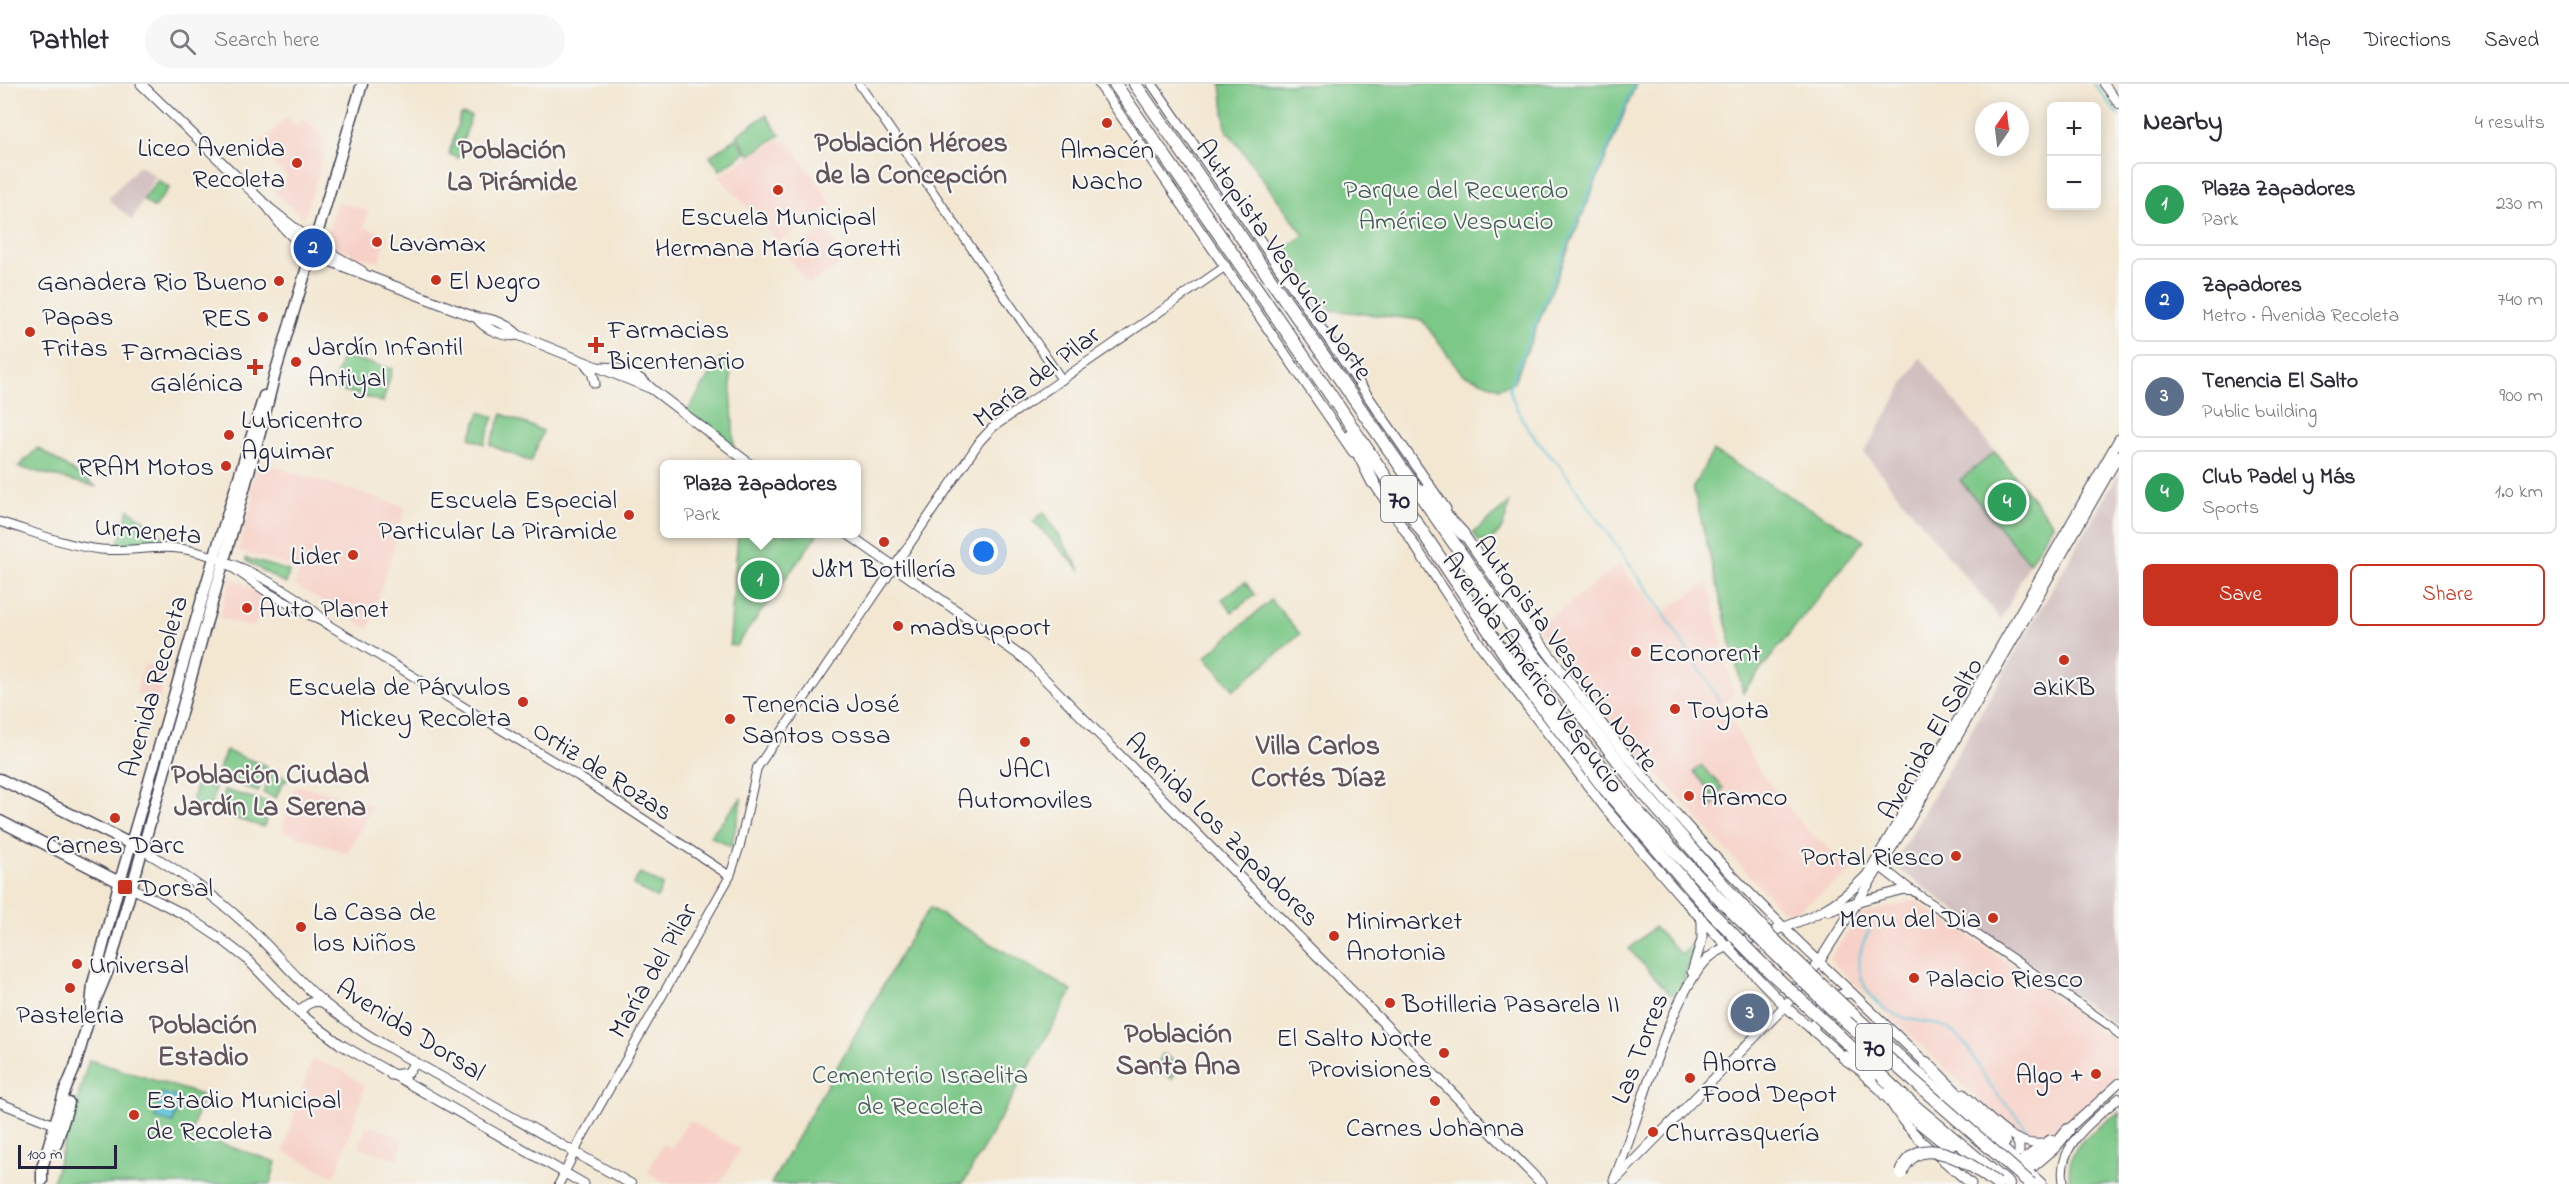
<!DOCTYPE html>
<meta charset="utf-8">
<style>
body{margin:0;font-family:"Indie Flower",sans-serif;background:#f7f7f7;color:#2b2b33}
.controls{position:absolute;right:18px;top:18px;display:grid;overflow:hidden;border-radius:9px;box-shadow:0 3px 15px #0003}
.controls button{width:54px;height:54px;display:grid;place-items:center;padding:0;border:0;border-bottom:2px solid #e1e1e2;background:#fff;color:#2b2b33;font:30px sans-serif}
.compass{position:absolute;left:1975px;top:18px;width:54px;height:54px;border-radius:50%;background:#fff;box-shadow:0 3px 15px #0003;rotate:14deg}
.scale{position:absolute;left:18px;bottom:15px;width:99px;box-sizing:border-box;padding-left:6px;border:3px solid #22223b;border-top:0;font-size:16px;line-height:21px;white-space:nowrap;color:#22223b;-webkit-text-stroke:4px #f6f6f2;paint-order:stroke}
.you{position:absolute;left:984px;top:468px;width:21px;height:21px;margin:-15px;border:4px solid #fff;border-radius:50%;background:#1a73e8;box-shadow:0 0 0 9px #1a73e833}
.badge{display:grid;place-items:center;width:39px;height:39px;border-radius:50%;background:#c8321e;color:#fff;font-size:20px;font-weight:700}
.pin{position:absolute;translate:-50% -50%;border:3px solid #fff;box-shadow:0 2px 6px #0006}
.popup{position:absolute;left:660px;top:376px;width:201px;height:78px;box-sizing:border-box;display:grid;place-content:center;border-radius:9px;background:#fff;filter:drop-shadow(0 2px 4px #0005);font-size:20px;white-space:nowrap;color:#7c7c81}
.popup b{font-size:22px;color:#2b2b33}
.popup::after{content:'';position:absolute;left:50%;top:100%;margin-left:-12px;border:12px solid transparent;border-top-color:#fff}
.list{margin:0;padding:0;list-style:none}
h2{display:flex;justify-content:space-between;align-items:center;height:78px;margin:0;padding:0 24px;font-size:26px}
h2 small{font-size:20px;font-weight:400;color:#7c7c81}
.list li{display:grid;grid-template-columns:39px 1fr auto;gap:18px;align-items:center;box-sizing:border-box;height:84px;margin:0 12px 12px;padding:0 12px;border:2px solid #e1e1e2;border-radius:9px}
.list b{display:block;font-size:22px;white-space:nowrap}
.list p{margin:0;font-size:20px;white-space:nowrap;color:#7c7c81}
.list em{font-size:20px;font-style:normal;color:#7c7c81}
.actions{display:flex;gap:12px;padding:18px 24px}
.actions a{flex:1;padding:14px 0;border:2px solid #c8321e;border-radius:9px;text-align:center;font-size:21px;color:#c8321e}
.actions .main{background:#c8321e;color:#fff}
.icon{flex:none;width:33px;height:33px;fill:none;stroke:currentColor;stroke-width:2;stroke-linecap:round;stroke-linejoin:round}
.map{position:relative;flex:none;width:2119px;height:1100px;overflow:hidden}
header{display:flex;align-items:center;gap:36px;box-sizing:border-box;height:84px;padding:0 30px;background:#fff;border-bottom:2px solid #e1e1e2}
header strong{font-size:28px}
nav{display:flex;gap:33px;margin-inline-start:auto;font-size:21px}
.search{width:420px;height:54px;background:#f7f7f7;display:flex;align-items:center;gap:15px;box-sizing:border-box;padding:0 21px;border-radius:33px;color:#7c7c81;font-size:22px}
main{display:flex}
aside{flex:1;background:#fff}
.map>svg:first-child{display:block}
.built{fill:#f7d1c8}
.industrial{fill:#d2bfc0}
.green{fill:#7cc887;stroke:#4f7561;stroke-width:1.5}
.water{fill:#5dc4d9;stroke:#40738a;stroke-width:1.5}
.lines{fill:none;stroke-linecap:round;stroke-linejoin:round}
.stream{stroke:#5dc4d9;stroke-width:2}
.tertiary-casing{stroke:#414052;stroke-width:10}
.secondary-casing{stroke:#414052;stroke-width:11}
.primary-casing{stroke:#414052;stroke-width:13}
.motorway-casing{stroke:#414052;stroke-width:14}
.tertiary{stroke:#fff;stroke-width:8}
.secondary{stroke:#fff;stroke-width:9}
.primary{stroke:#fff;stroke-width:10}
.motorway{stroke:#fff;stroke-width:12}
.motorway-bridge-casing{stroke:#414052;stroke-width:14;stroke-linecap:butt}
.motorway-bridge{stroke:#fff;stroke-width:12}
.poi-dot{fill:#c8321e;stroke:#f6f6f2;stroke-width:2}
.labels{text-anchor:middle;stroke-width:4.5;stroke-linejoin:round;paint-order:stroke}
.shield{fill:#f6f6f2;stroke:#626272;stroke-width:1.5}
.shield-label{font-size:26px;font-weight:bold;fill:#22223b}
.poi-label{font-size:27px;fill:#22223b;stroke:#f6f6f2;text-anchor:start}
.park-label{font-size:27px;fill:#425c56;stroke:#f6f6f2}
.street-label{font-size:27px;fill:#22223b;stroke:#f6f6f2}
.neighbourhood-label{font-size:28px;font-weight:bold;fill:#62525a;stroke:#f6f6f2}
</style>
<header>
<strong>Pathlet</strong>
<div class="search"><svg class="icon" aria-label="search" viewBox="0 0 24 24"><circle cx="10" cy="10" r="6"/><path d="M15 15l6 6"/></svg>Search here</div>
<nav><a>Map</a><a>Directions</a><a>Saved</a></nav>
</header>
<main>
<div class="map">
<svg width="2119" height="1100" viewBox="0 0 2119 1100">
<rect width="100%" height="100%" fill="#f6f6f2"/>
<filter id="ink" filterUnits="userSpaceOnUse"><feTurbulence type="fractalNoise" baseFrequency=".0167" numOctaves="2"/><feDisplacementMap in="SourceGraphic" scale="12" xChannelSelector="R" yChannelSelector="G"/><feConvolveMatrix kernelMatrix="1 2 1 2 8 2 1 2 1" color-interpolation-filters="sRGB"/></filter>
<filter id="wash" filterUnits="userSpaceOnUse"><feTurbulence type="fractalNoise" baseFrequency=".008" numOctaves="4" result="noise"/><feDisplacementMap in="SourceGraphic" scale="24" xChannelSelector="R" yChannelSelector="G"/><feGaussianBlur stdDeviation="1.35" result="paint"/><feColorMatrix in="noise" values="0 0 0 0 0 0 0 0 0 0 0 0 0 0 0 0 0 1.4 0 .05"/><feComposite in="paint" operator="in"/></filter>
<g filter="url(#wash)">
<rect width="100%" height="100%" fill="#f3e7d2"/>
<g class="built">
<path d="M286,33L297,43L304,35L328,57L304,135L275,108L288,93L257,64Z"/>
<path d="M779,55L783,58L789,57L833,121L778,158L719,92Z"/>
<path d="M336,118L369,127L364,143L387,152L379,178L356,172L326,157Z"/>
<path d="M825,145L847,177L809,201L786,171Z"/>
<path d="M259,378L406,423L369,545L295,501L299,485L238,467L254,411L249,409Z"/>
<path d="M1619,481L1661,530L1708,498L1733,610L1723,620L1759,687L1809,748L1854,786L1795,828L1781,826L1640,671L1537,543Z"/>
<path d="M231,493L269,515L253,544L219,534Z"/>
<path d="M145,580L167,586L159,615L136,610Z"/>
<path d="M299,702L362,717L373,723L347,769L282,747L293,707Z"/>
<path d="M1915,816L2001,874L2106,952L2119,948V991L2049,1054L2037,1058L2029,1057L2012,1047L1829,875L1859,831Z"/>
<path d="M312,975L342,986L365,1003L335,1093L283,1067Z"/>
<path d="M689,1036L740,1065L720,1100H667L647,1089L663,1060L671,1064Z"/>
<path d="M367,1041L405,1054L397,1076L359,1063Z"/>
</g>
<g class="industrial">
<path d="M140,81L155,92L132,136L110,117L109,113Z"/>
<path d="M1920,273L1995,368L1960,396L2029,479L2001,536L1864,369Z"/>
<path d="M2119,389V944L1893,781Z"/>
</g>
<g class="green">
<path d="M1221,0H1636L1514,298L1499,304L1462,290L1422,236L1331,226L1299,184L1293,187L1279,168L1304,151L1226,45Z"/>
<path d="M463,30L471,32L458,74L449,70L460,32Z"/>
<path d="M766,31L780,51L750,71L737,51Z"/>
<path d="M736,54L746,68L720,86L710,72Z"/>
<path d="M158,96L169,104L154,124L143,116Z"/>
<path d="M342,272L392,285L383,318L333,304Z"/>
<path d="M720,274L730,282L734,363L687,328Z"/>
<path d="M480,328L494,333L484,360L470,354Z"/>
<path d="M502,330L543,347L531,378L490,361Z"/>
<path d="M38,364L97,403L18,383Z"/>
<path d="M1713,367L1864,456L1743,608L1693,403Z"/>
<path d="M1995,368L2053,440L2029,479L1960,396Z"/>
<path d="M1509,419C1506,437 1501,458 1479,458L1473,449Z"/>
<path d="M129,425L174,460L117,461Z"/>
<path d="M1044,428L1081,487L1033,437Z"/>
<path d="M738,450H818L736,562L730,561V553Z"/>
<path d="M246,474L289,487L286,500L246,477Z"/>
<path d="M1245,498L1255,511L1232,528L1222,515Z"/>
<path d="M1271,516L1300,550L1234,606L1205,573Z"/>
<path d="M226,667L267,682L258,708L216,692Z"/>
<path d="M1701,681L1723,704L1712,723L1706,717L1713,710L1694,688Z"/>
<path d="M271,688L289,695L282,700L276,714L263,709Z"/>
<path d="M196,699L215,704L210,725L192,721Z"/>
<path d="M224,706L271,719L264,743L217,729Z"/>
<path d="M741,714L742,716L731,763L710,752Z"/>
<path d="M640,789L663,801L657,814L633,801Z"/>
<path d="M930,824L1072,907L963,1100H771L911,852Z"/>
<path d="M1654,843L1682,871L1697,854L1680,909L1671,911L1629,865Z"/>
<path d="M1163,970L1180,980L1172,994L1155,984Z"/>
<path d="M89,976L202,1011L191,1050L276,1078L270,1100H52Z"/>
<path d="M2119,1028V1100H2070C2064,1060 2091,1050 2119,1028Z"/>
</g>
<path class="water" d="M162,1009L180,1014L173,1039L155,1034Z"/>
<g class="lines">
<g class="stream">
<path d="M1634,0L1509,303C1515,330 1538,361 1558,379L1661,525L1720,617"/>
<path d="M2094,0L2119,32"/>
<path d="M1870,846C1848,879 1862,918 1899,932C1916,939 1936,936 1951,947C1971,960 1978,984 1991,1003C2004,1021 2022,1032 2030,1053"/>
</g>
</g>
</g>
<g filter="url(#ink)">
<g class="lines">
<g class="tertiary-casing">
<g id="tertiary">
<path d="M859,0L1062,296"/>
<path d="M2104,0L2119,20"/>
<path d="M0,438C31,447 64,461 97,465C122,469 148,462 174,464C220,468 297,507 328,540"/>
<path d="M223,477L267,508L330,542L578,692L730,792"/>
<path d="M1857,818L1902,806H1912L2112,943L2119,951"/>
<path d="M1963,1009C1986,1029 2013,1066 2046,1059"/>
<path d="M0,1019L58,1042"/>
<path d="M2065,1048L2119,999"/>
<path d="M559,1100L581,1055L730,792L740,761L757,684L980,357L992,344L1226,182"/>
<path d="M2064,1100C2055,1062 2094,1036 2119,1014"/>
</g>
</g>
<g class="secondary-casing">
<g id="secondary">
<path d="M141,0L268,123L315,160L362,187"/>
<path d="M1099,0L1353,368"/>
<path d="M1152,0L1446,425"/>
<path d="M268,123C281,143 299,161 319,173L477,234C491,233 509,241 518,251L652,305"/>
<path d="M477,234C484,245 506,254 518,251"/>
<path d="M584,278L592,288L595,299"/>
<path d="M602,283C621,283 639,291 652,305L750,380"/>
<path d="M1371,395L1481,562L1605,724L1683,815L1722,857L1785,922L1847,976"/>
<path d="M1461,446C1531,548 1604,649 1687,742C1761,826 1845,902 1926,979"/>
<path d="M848,450L1025,575L1542,1100"/>
<path d="M143,766C179,787 212,809 243,838C271,863 295,894 324,919C343,935 365,950 388,963L631,1100"/>
<path d="M1881,783L1909,805"/>
<path d="M132,804L187,832L220,854L247,875L299,929L340,960L584,1100"/>
<path d="M1829,827L1857,818"/>
<path d="M1692,888L1702,855V835"/>
<path d="M299,929C305,920 312,916 323,918"/>
<path d="M1814,948C1813,924 1829,909 1852,909"/>
<path d="M391,991L408,989L415,978"/>
<path d="M1864,991L1885,1010L1903,1037L1922,1058L1971,1100"/>
<path d="M2016,1055L2019,1061V1068"/>
<path d="M1617,1094L1785,922L1819,878L1908,738L2119,371"/>
<path d="M1614,1096C1637,1044 1671,898 1715,869C1729,860 1746,856 1762,851C1806,836 1834,826 1867,791L1989,583L2119,355"/>
</g>
</g>
<g class="primary-casing">
<g id="primary">
<path d="M296,156L307,161L315,160"/>
<path d="M312,169L320,166L329,168"/>
<path d="M0,695L137,763"/>
<path d="M0,737L125,801"/>
<path d="M91,923L93,900L118,804L214,474L264,312"/>
<path d="M56,1061L69,1019"/>
<path d="M42,1097V1084L64,1009L75,983L91,927L109,884L263,338L274,293L362,0"/>
</g>
</g>
<g class="motorway-casing">
<g id="motorway">
<path d="M1115,0L1332,313L1526,602L1604,704L1713,830"/>
<path d="M1135,0L1510,540L1641,706L1732,811"/>
<path d="M1350,352L1373,398"/>
<path d="M1423,407L1463,450"/>
<path d="M1518,577L1638,728L1723,819"/>
<path d="M1849,927L2040,1100"/>
<path d="M1832,945L1904,1013L2008,1100"/>
<path d="M1844,973L1871,992"/>
<path d="M1926,979L2004,1058"/>
<path d="M1885,1010L1949,1062"/>
<path d="M2025,1076L2051,1057"/>
<path d="M2033,1081L2055,1062L2068,1046"/>
</g>
</g>
<use href="#tertiary" class="tertiary"/>
<use href="#secondary" class="secondary"/>
<use href="#primary" class="primary"/>
<use href="#motorway" class="motorway"/>
<g class="motorway-bridge-casing">
<g id="motorway-bridge">
<path d="M1732,811L1770,852L1849,927"/>
<path d="M1723,819L1833,926L2031,1100"/>
<path d="M1713,830L1767,885L1832,945"/>
<path d="M1901,1089C1918,1043 1973,1081 1997,1100"/>
</g>
</g>
<use href="#motorway-bridge" class="motorway-bridge"/>
</g>
</g>
<g class="poi-dot">
<circle cx="1107" cy="39" r="6"/>
<circle cx="297" cy="79" r="6"/>
<circle cx="778" cy="106" r="6"/>
<circle cx="377" cy="158" r="6"/>
<circle cx="436" cy="196" r="6"/>
<circle cx="279" cy="197" r="6"/>
<circle cx="263" cy="233" r="6"/>
<circle cx="30" cy="248" r="6"/>
<path d="M593 252h6v6h6v6h-6v6h-6v-6h-6v-6h6z"/>
<circle cx="296" cy="278" r="6"/>
<path d="M252 274h6v6h6v6h-6v6h-6v-6h-6v-6h6z"/>
<circle cx="229" cy="351" r="6"/>
<circle cx="226" cy="382" r="6"/>
<circle cx="629" cy="431" r="6"/>
<circle cx="884" cy="458" r="6"/>
<circle cx="353" cy="471" r="6"/>
<circle cx="247" cy="524" r="6"/>
<circle cx="898" cy="542" r="6"/>
<circle cx="1636" cy="568" r="6"/>
<circle cx="2064" cy="576" r="6"/>
<circle cx="523" cy="618" r="6"/>
<circle cx="1675" cy="625" r="6"/>
<circle cx="730" cy="635" r="6"/>
<circle cx="1025" cy="658" r="6"/>
<circle cx="1689" cy="712" r="6"/>
<circle cx="115" cy="734" r="6"/>
<circle cx="1956" cy="772" r="6"/>
<rect x="117" y="795" width="16" height="16" rx="3"/>
<circle cx="1993" cy="834" r="6"/>
<circle cx="301" cy="843" r="6"/>
<circle cx="1334" cy="852" r="6"/>
<circle cx="77" cy="880" r="6"/>
<circle cx="1914" cy="894" r="6"/>
<circle cx="70" cy="904" r="6"/>
<circle cx="1390" cy="919" r="6"/>
<circle cx="1444" cy="969" r="6"/>
<circle cx="2096" cy="990" r="6"/>
<circle cx="1690" cy="994" r="6"/>
<circle cx="1435" cy="1017" r="6"/>
<circle cx="134" cy="1031" r="6"/>
<circle cx="1653" cy="1048" r="6"/>
</g>
<g class="labels">
<g class="shield">
<rect x="1381" y="392" width="36" height="46" rx="4.5"/>
<rect x="1856" y="940" width="36" height="46" rx="4.5"/>
</g>
<g class="shield-label">
<text x="1399" y="424">70</text>
<text x="1874" y="972">70</text>
</g>
<g class="poi-label">
<text x="285" y="72" text-anchor="end">Liceo Avenida<tspan x="285" dy="31">Recoleta</tspan></text>
<text x="1107" y="74" text-anchor="middle">Almacén<tspan x="1107" dy="31">Nacho</tspan></text>
<text x="778" y="141" text-anchor="middle">Escuela Municipal<tspan x="778" dy="31">Hermana María Goretti</tspan></text>
<text x="389" y="167">Lavamax</text>
<text x="448" y="205">El Negro</text>
<text x="267" y="206" text-anchor="end">Ganadera Rio Bueno</text>
<text x="42" y="241">Papas<tspan x="42" dy="31">Fritas</tspan></text>
<text x="251" y="242" text-anchor="end">RES</text>
<text x="608" y="254">Farmacias<tspan x="608" dy="31">Bicentenario</tspan></text>
<text x="308" y="271">Jardín Infantil<tspan x="308" dy="31">Antiyal</tspan></text>
<text x="243" y="276" text-anchor="end">Farmacias<tspan x="243" dy="31">Galénica</tspan></text>
<text x="241" y="344">Lubricentro<tspan x="241" dy="31">Aguimar</tspan></text>
<text x="214" y="391" text-anchor="end">RRAM Motos</text>
<text x="617" y="424" text-anchor="end">Escuela Especial<tspan x="617" dy="31">Particular La Piramide</tspan></text>
<text x="341" y="480" text-anchor="end">Lider</text>
<text x="884" y="493" text-anchor="middle">J&amp;M Botillería</text>
<text x="259" y="533">Auto Planet</text>
<text x="910" y="551">madsupport</text>
<text x="1648" y="577">Econorent</text>
<text x="511" y="611" text-anchor="end">Escuela de Párvulos<tspan x="511" dy="31">Mickey Recoleta</tspan></text>
<text x="2064" y="611" text-anchor="middle">akiKB</text>
<text x="742" y="628">Tenencia José<tspan x="742" dy="31">Santos Ossa</tspan></text>
<text x="1687" y="634">Toyota</text>
<text x="1025" y="693" text-anchor="middle">JACI<tspan x="1025" dy="31">Automoviles</tspan></text>
<text x="1701" y="721">Aramco</text>
<text x="115" y="769" text-anchor="middle">Carnes Darc</text>
<text x="1944" y="781" text-anchor="end">Portal Riesco</text>
<text x="138" y="812">Dorsal</text>
<text x="313" y="836">La Casa de<tspan x="313" dy="31">los Niños</tspan></text>
<text x="1981" y="843" text-anchor="end">Menu del Dia</text>
<text x="1346" y="845">Minimarket<tspan x="1346" dy="31">Anotonia</tspan></text>
<text x="89" y="889">Universal</text>
<text x="1926" y="903">Palacio Riesco</text>
<text x="1402" y="928">Botilleria Pasarela II</text>
<text x="70" y="939" text-anchor="middle">Pasteleria</text>
<text x="1432" y="962" text-anchor="end">El Salto Norte<tspan x="1432" dy="31">Provisiones</tspan></text>
<text x="1702" y="987">Ahorra<tspan x="1702" dy="31">Food Depot</tspan></text>
<text x="2084" y="999" text-anchor="end">Algo +</text>
<text x="146" y="1024">Estadio Municipal<tspan x="146" dy="31">de Recoleta</tspan></text>
<text x="1435" y="1052" text-anchor="middle">Carnes Johanna</text>
<text x="1665" y="1057">Churrasquería</text>
</g>
<g class="park-label">
<text x="1456" y="114">Parque del Recuerdo<tspan x="1456" dy="31">Américo Vespucio</tspan></text>
<text x="920" y="999">Cementerio Israelita<tspan x="920" dy="31">de Recoleta</tspan></text>
</g>
<g class="street-label">
<text transform="translate(1285 175) rotate(55)" y="9">Autopista Vespucio Norte</text>
<text transform="translate(1036 292) rotate(-37)" y="9">María del Pilar</text>
<text transform="translate(148 446) rotate(5)" y="9">Urmeneta</text>
<text transform="translate(1567 569) rotate(53)" y="9">Autopista Vespucio Norte</text>
<text transform="translate(1534 588) rotate(54)" y="9">Avenida Américo Vespucio</text>
<text transform="translate(153 602) rotate(-74)" y="9">Avenida Recoleta</text>
<text transform="translate(1930 654) rotate(-60)" y="9">Avenida El Salto</text>
<text transform="translate(603 686) rotate(33)" y="9">Ortiz de Rozas</text>
<text transform="translate(1223 745) rotate(45)" y="9">Avenida Los Zapadores</text>
<text transform="translate(652 886) rotate(-60)" y="9">María del Pilar</text>
<text transform="translate(411 945) rotate(32)" y="9">Avenida Dorsal</text>
<text transform="translate(1639 964) rotate(-69)" y="9">Las Torres</text>
</g>
<g class="neighbourhood-label">
<text x="911" y="67">Población Héroes<tspan x="911" dy="32">de la Concepción</tspan></text>
<text x="512" y="74">Población<tspan x="512" dy="32">La Pirámide</tspan></text>
<text x="1318" y="670">Villa Carlos<tspan x="1318" dy="32">Cortés Díaz</tspan></text>
<text x="270" y="699">Población Ciudad<tspan x="270" dy="32">Jardín La Serena</tspan></text>
<text x="203" y="949">Población<tspan x="203" dy="32">Estadio</tspan></text>
<text x="1178" y="958">Población<tspan x="1178" dy="32">Santa Ana</tspan></text>
</g>
</g>
</svg>
<div class="controls">
<button>+</button>
<button>−</button>
</div>
<svg class="compass" viewBox="-18 -18 36 36"><path d="M0-13l5 13h-10z" fill="#e53935"/><path d="M0 13l5-13h-10z" fill="#7c7c81"/></svg>
<div class="scale">100 m</div>
<div class="you"></div>
<div class="pin badge" style="left:760px;top:496px;background:#2e9e5b">1</div>
<div class="popup"><b>Plaza Zapadores</b>Park</div>
<div class="pin badge" style="left:313px;top:164px;background:#1a4fb4">2</div>
<div class="pin badge" style="left:1750px;top:929px;background:#5c6f8a">3</div>
<div class="pin badge" style="left:2007px;top:418px;background:#2e9e5b">4</div>
</div>
<aside>
<h2>Nearby<small>4 results</small></h2>
<ul class="list">
<li><span class="badge" style="background:#2e9e5b">1</span><div><b>Plaza Zapadores</b><p>Park</p></div><em>230 m</em></li>
<li><span class="badge" style="background:#1a4fb4">2</span><div><b>Zapadores</b><p>Metro · Avenida Recoleta</p></div><em>740 m</em></li>
<li><span class="badge" style="background:#5c6f8a">3</span><div><b>Tenencia El Salto</b><p>Public building</p></div><em>900 m</em></li>
<li><span class="badge" style="background:#2e9e5b">4</span><div><b>Club Padel y Más</b><p>Sports</p></div><em>1.0 km</em></li>
</ul>
<div class="actions"><a class="main">Save</a><a>Share</a></div>
</aside>
</main>
